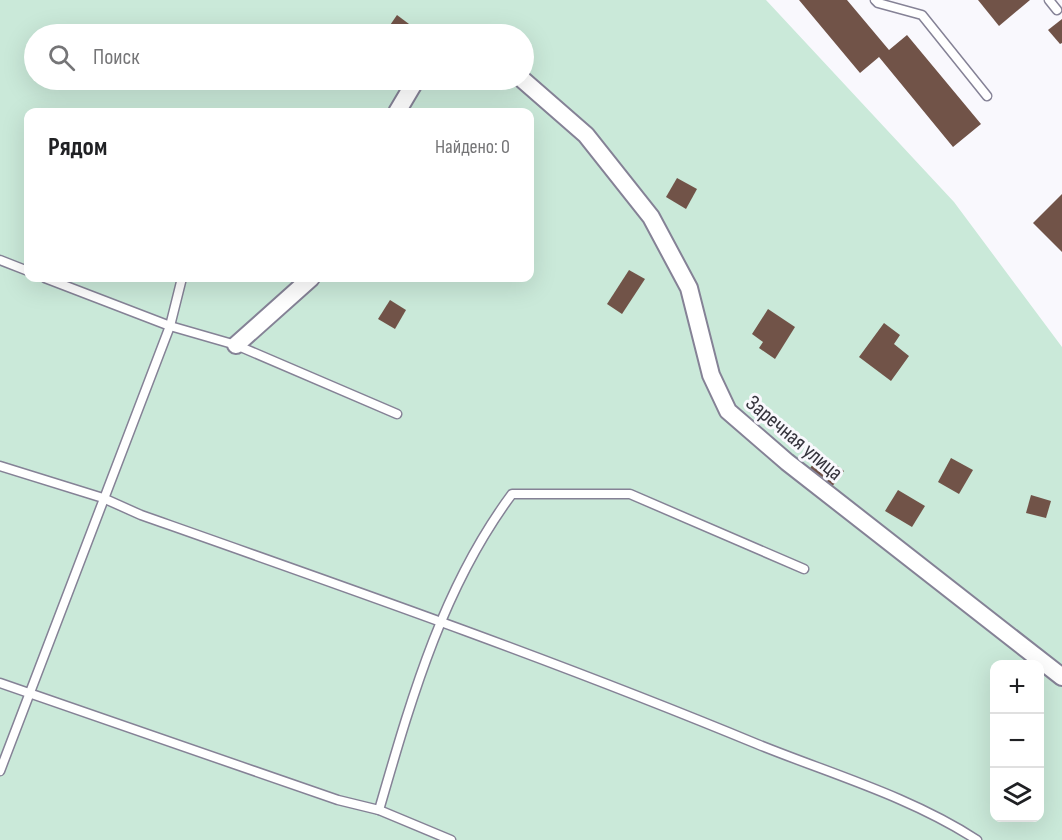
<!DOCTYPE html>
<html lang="ru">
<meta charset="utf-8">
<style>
body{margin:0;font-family:"Sofia Sans Condensed",sans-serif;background:#f2f2f2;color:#202124}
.controls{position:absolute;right:18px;bottom:18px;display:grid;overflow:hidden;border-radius:12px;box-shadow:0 6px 24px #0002}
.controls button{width:54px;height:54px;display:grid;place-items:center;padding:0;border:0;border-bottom:2px solid #e0e0e0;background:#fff;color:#202124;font:30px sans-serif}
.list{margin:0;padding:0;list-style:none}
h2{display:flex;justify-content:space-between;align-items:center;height:78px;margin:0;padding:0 24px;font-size:26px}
h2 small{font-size:20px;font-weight:400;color:#757577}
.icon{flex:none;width:33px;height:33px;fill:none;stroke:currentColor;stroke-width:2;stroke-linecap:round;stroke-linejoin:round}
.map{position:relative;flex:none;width:1062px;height:840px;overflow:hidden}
.search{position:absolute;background:#fff;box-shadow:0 6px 24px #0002;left:24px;top:24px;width:510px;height:66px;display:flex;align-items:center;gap:15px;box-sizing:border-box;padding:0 21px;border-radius:33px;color:#757577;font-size:22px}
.panel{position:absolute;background:#fff;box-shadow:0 6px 24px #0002;left:24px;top:108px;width:510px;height:174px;border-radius:12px}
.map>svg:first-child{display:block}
.green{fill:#cae9d9;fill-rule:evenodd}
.building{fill:#715348}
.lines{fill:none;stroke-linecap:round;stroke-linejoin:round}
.lane-casing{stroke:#858296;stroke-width:11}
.street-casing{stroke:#858296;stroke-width:20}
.lane{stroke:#fff;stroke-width:8}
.street{stroke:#fff;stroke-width:16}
.labels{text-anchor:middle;stroke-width:6;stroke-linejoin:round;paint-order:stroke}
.street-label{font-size:22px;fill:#35333c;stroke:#f9f8fd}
</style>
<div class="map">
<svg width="1062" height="840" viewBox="0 0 1062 840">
<rect width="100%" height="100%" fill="#f9f8fd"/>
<path class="green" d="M0,0H766L954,202L1062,347V840H0ZM34,34H524V80H34ZM28,112H530V278H28ZM994,664H1040V818H994Z"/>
<g class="building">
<path d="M799,0H847L889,50L907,35L981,124L953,147L879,57L860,73Z"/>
<path d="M978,0H1030L999,26Z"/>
<path d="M397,15L417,30L414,34H384Z"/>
<path d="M1062,19V43L1060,44L1048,30Z"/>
<path d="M677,178L697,189L686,209L666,197Z"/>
<path d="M1062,194V252L1033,223Z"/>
<path d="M629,270L645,279L622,314L607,304Z"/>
<path d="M390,300L406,310L395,329L378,319Z"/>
<path d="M768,309L795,327L775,359L759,348L763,342L752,334Z"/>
<path d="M884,323L900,335L894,344L909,356L891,381L859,357Z"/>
<path d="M821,453L844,471L831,488L808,471Z"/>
<path d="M951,458L973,470L959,494L938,482Z"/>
<path d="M898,490L925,506L912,527L885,511Z"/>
<path d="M1031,495L1051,501L1046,518L1026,513Z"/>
</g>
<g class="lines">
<g class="lane-casing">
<g id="lane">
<path d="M875,0L878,3L922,15L987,96"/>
<path d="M1049,0L1057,10"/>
<path d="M0,260L28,271"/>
<path d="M45,278L170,326L236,345L397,414"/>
<path d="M0,466L103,498L141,515C348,588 554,660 757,744C831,774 909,796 977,840"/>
<path d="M0,683L338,800L379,810L451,840"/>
<path d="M0,771L170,326L182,278"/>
<path d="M379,810C411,700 442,588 512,494H630L804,569"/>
</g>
</g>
<g class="street-casing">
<g id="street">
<path d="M523,80L586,135L651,217L689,288L711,375L728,411L787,462L1062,677"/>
<path d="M397,112L416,80"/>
<path d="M236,345L311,278"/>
</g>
</g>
<use href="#lane" class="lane"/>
<use href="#street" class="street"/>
</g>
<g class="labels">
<g class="street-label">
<text transform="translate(795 437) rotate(40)" y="8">Заречная улица</text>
</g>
</g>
</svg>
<div class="controls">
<button>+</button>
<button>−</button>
<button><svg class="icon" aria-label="layers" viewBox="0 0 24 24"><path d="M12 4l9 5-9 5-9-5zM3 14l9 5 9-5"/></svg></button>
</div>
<div class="search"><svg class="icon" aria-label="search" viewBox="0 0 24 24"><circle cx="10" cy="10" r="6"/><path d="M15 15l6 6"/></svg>Поиск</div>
<section class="panel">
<h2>Рядом<small>Найдено: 0</small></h2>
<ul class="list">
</ul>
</section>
</div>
